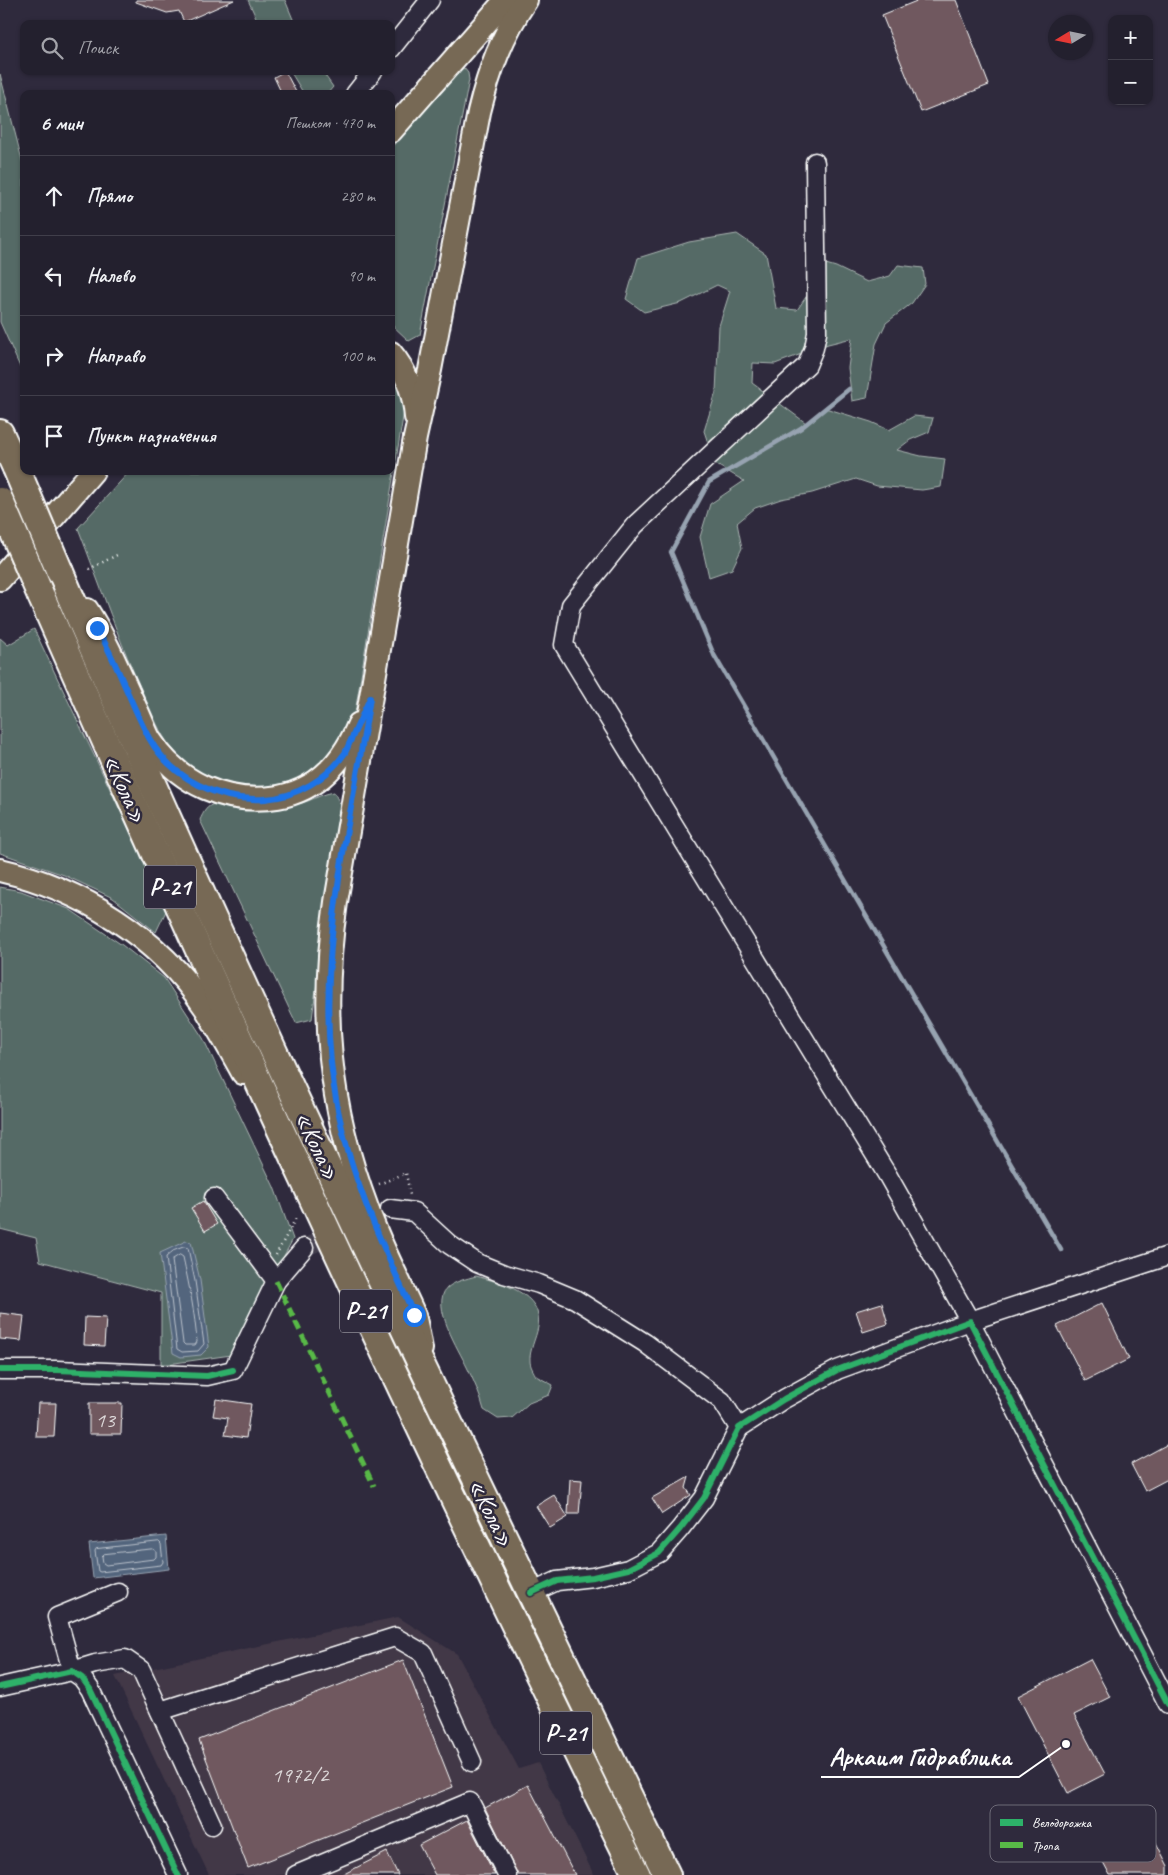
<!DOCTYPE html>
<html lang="ru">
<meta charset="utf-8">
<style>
body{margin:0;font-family:Caveat,sans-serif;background:#2b2836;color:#f1f3f6}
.controls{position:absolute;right:15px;top:15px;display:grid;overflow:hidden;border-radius:10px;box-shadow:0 1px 4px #0004}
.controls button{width:45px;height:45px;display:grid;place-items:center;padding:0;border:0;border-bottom:1px solid #403e4a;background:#23202e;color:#f1f3f6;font:25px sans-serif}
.compass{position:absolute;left:1048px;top:15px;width:45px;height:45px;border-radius:50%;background:#23202e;box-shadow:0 1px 4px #0004;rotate:260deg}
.stop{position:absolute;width:15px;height:15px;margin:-11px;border:4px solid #1a73e8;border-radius:50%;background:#fff}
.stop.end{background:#1a73e8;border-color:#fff;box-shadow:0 1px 5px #0008}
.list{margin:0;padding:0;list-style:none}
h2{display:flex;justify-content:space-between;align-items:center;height:65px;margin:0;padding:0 20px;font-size:21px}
h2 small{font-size:16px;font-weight:400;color:#a3a3aa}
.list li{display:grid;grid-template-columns:32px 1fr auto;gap:15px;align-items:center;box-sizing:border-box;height:80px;padding:0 20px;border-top:1px solid #403e4a}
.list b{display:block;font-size:19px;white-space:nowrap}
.list em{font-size:16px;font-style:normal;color:#a3a3aa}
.icon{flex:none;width:28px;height:28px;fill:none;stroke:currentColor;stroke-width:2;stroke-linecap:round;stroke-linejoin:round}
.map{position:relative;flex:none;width:1168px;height:1875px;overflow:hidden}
.search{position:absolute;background:#23202e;box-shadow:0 1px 4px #0004;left:20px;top:20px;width:375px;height:55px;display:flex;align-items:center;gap:12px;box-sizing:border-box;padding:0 18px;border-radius:10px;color:#a3a3aa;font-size:19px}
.panel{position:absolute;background:#23202e;box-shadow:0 1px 4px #0004;left:20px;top:90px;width:375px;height:385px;border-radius:10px}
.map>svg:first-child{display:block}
.built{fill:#423847}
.green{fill:#556b66;stroke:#aab5b2}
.water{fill:#52657d;stroke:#97a3b1}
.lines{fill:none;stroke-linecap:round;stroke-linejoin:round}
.shore{stroke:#bac1cb;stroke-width:1}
.stream{stroke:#97a3b1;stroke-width:4.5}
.building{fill:#6f595e;stroke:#fff}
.minor-tunnel{stroke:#443f50;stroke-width:18;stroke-dasharray:18 9;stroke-linecap:butt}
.minor-casing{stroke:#fff;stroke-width:21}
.major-casing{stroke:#fff;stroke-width:26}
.highway-casing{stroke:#fff;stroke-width:30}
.path{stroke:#fff;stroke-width:2.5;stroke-dasharray:1 4;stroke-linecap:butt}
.minor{stroke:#2f2a3d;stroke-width:18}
.major{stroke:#776954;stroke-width:22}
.highway{stroke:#776954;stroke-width:26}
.highway-bridge-casing{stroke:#fff;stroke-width:30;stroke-linecap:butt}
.highway-bridge{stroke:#776954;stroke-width:26}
.quiet{stroke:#58b947;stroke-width:5;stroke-dasharray:10 5;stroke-linecap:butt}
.cycleway-casing{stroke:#2f2a3d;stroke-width:9}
.cycleway{stroke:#2db169;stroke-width:6}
.route{stroke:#1a73e8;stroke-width:6}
.labels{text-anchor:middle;stroke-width:5;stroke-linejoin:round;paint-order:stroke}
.number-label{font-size:22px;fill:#dbd6d7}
.shield{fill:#2f2a3d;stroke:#c1bfc5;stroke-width:1}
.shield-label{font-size:24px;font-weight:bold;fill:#fff}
.street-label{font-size:25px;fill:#fff;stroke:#2f2a3d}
.key{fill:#2f2a3d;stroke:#6d6a77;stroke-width:1}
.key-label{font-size:14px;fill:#fff}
.leader{fill:none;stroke:#fff;stroke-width:2}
.callout-dot{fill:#fff;stroke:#2f2a3d;stroke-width:2}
.callout-label{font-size:26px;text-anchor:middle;font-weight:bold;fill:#fff;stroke:#2f2a3d;stroke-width:5;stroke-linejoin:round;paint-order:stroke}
</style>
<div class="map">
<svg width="1168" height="1875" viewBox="0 0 1168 1875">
<rect width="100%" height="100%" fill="#2f2a3d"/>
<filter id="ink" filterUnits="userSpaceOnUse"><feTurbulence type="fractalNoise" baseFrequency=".02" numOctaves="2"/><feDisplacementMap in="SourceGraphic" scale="10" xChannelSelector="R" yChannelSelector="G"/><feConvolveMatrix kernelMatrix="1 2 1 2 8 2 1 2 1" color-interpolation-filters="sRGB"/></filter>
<g filter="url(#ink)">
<path class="built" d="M398,1617L457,1654L519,1769L538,1763L594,1875H209L115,1676Z"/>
<g class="green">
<path d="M248,0H285L295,24H259Z"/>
<path d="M464,68L468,73L469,80L420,335L409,341L391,324V148L458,71Z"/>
<path d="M290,71H322L333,87L327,94H304Z"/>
<path d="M0,74L24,168V376L0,322Z"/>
<path d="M737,234L766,254L776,308L797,310L808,294L809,259L836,267L867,282L890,276L898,265L923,268L925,284L912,303L886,323L876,344L867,398L852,401L848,368L852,338L828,344L775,364L753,363L752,383L806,423L825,408L871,422L889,430L914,416L933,418L929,432L910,440L897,450L921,456L945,459L941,487L922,490L877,486L856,479L812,493L781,499L755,508L737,523L742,548L732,569L709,577L700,537L710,504L744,481L715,464L704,431L716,392L719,326L730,291L717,285L681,303L644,312L626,299L638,258L689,242Z"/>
<path d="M391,373L396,378L404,411L352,731C344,742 336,755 326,764C277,803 211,794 171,747C160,734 153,715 146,700C120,644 100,585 78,528L130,471H391Z"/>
<path d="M34,629L167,909L156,932L113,898L64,875L0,853V638L8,645Z"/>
<path d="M334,792L342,808L333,862L312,1019L296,1023L200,820C203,813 207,805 215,804C226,803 236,811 246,811C266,810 289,808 308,801C317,797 324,794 334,792Z"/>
<path d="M0,887L21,891L69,909L122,945L164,978L203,1038L274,1187L293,1239L231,1355L161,1365V1293L40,1261L36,1238L0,1229Z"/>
<path d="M476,1276C501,1283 544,1293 538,1327C536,1338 529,1351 530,1361C530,1366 534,1372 536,1376L553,1385L549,1395L529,1403L512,1418L498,1419L484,1410C480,1395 474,1381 467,1367C459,1350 430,1305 447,1288C455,1281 466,1279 476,1276Z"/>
</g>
<g class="water">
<path d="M186,1241L191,1242L200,1280L209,1347L201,1355L181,1357L173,1353L160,1253Z"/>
<path d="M166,1536L169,1569L93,1578L89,1544Z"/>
</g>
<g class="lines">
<g class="shore">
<path d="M184,1247L188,1248L195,1281L204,1344L198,1351L182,1352L177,1349L166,1257L173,1251Z"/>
<path d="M180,1255L183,1257C189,1285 195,1313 197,1342L195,1345H185L183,1343L172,1260Z"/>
<path d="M159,1542L161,1544L163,1562L161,1565L100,1572L98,1571L95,1551L96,1549Z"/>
<path d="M153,1549L156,1551V1557L154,1559L106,1565L103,1563L102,1556L104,1554Z"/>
</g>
<path class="stream" d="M849,389L801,428L709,482L671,552L714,655L1061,1250"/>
</g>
<g class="building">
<path d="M136,0H234L184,22L179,11L167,13L136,2Z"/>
<path d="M919,0H956L989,85L921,112L882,15Z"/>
<path d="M285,71L297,94H282L274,77Z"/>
<path d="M203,1201L217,1224L205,1231L191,1208Z"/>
<path d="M882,1303L888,1324L863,1332L856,1311Z"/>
<path d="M1102,1303L1129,1359L1085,1381L1057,1326Z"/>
<path d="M0,1313L24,1316L21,1341L0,1339Z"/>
<path d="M85,1317L106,1318L104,1346L84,1345Z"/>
<path d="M216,1399L251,1404L246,1438L225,1435L228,1418L213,1416Z"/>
<path d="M38,1403H56L54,1437H36Z"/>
<path d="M89,1403H122L121,1434H89Z"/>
<path d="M1168,1444V1479L1145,1491L1131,1464Z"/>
<path d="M689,1477L686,1488L691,1495L662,1514L652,1498Z"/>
<path d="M570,1479L582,1480L579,1514H568Z"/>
<path d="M554,1495L568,1517L550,1528L536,1506Z"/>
<path d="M1090,1659L1110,1697L1074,1715L1105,1774L1068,1793L1018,1696Z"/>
<path d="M403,1660L453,1787L248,1868L199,1740Z"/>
<path d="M528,1785L575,1875H518L485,1808Z"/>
<path d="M467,1820L495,1875H435L419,1845Z"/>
<path d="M1145,1821L1168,1866V1875H1110L1095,1847Z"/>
<path d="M387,1852L398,1875H342Z"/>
</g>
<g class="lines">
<path class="minor-tunnel" d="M304,1248L390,1209"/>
<g class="minor-casing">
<g id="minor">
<path d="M391,49L430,0"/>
<path d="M355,94L373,71"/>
<path d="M815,162L817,333L814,348L807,365L635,525L571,605L564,645L888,1176L970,1321L1168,1704"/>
<path d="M214,1198L276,1281"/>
<path d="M390,1209L414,1212L450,1245L477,1263L504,1274L539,1284L575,1299L645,1343L722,1401L739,1428"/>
<path d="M0,1370H57L207,1376L233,1370L276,1281L304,1248"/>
<path d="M118,1592L57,1617L72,1671L95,1664L125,1659L141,1670L212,1825"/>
<path d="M531,1593L557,1581L593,1577L628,1569L659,1553L680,1529L704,1498L739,1428L784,1399L837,1370L970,1321L1168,1256"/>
<path d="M0,1687L72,1671L82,1678L90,1689L178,1875"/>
<path d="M160,1711L395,1637L423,1653L472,1762"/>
<path d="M296,1875L470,1802L507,1875"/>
</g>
</g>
<g class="major-casing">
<g id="major">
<path d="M391,131L506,0"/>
<path d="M391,353C407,372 414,393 416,417"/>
<path d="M0,579L93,471"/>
<path d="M87,610C107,641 121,676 136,709C141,719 145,731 150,740C178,784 227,805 278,797C318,790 344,760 359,724"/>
<path d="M0,870C82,889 158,937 205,1007C218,1029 231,1051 243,1073"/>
<path d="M421,1349C419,1338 417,1326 414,1315C410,1305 404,1294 400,1284C388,1259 376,1234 367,1208C328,1105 320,1010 336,902L415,438L430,370L479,112C489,71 502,35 526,0"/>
</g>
</g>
<g class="highway-casing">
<g id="highway">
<path d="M0,433L16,468"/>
<path d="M60,572C248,1013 459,1444 667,1875"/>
<path d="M41,596C127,790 213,985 303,1178C411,1412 523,1644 637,1875"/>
</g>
</g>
<g class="path">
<path d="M89,569L117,555"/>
<path d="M379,1184L406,1173L410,1195"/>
<path d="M276,1255L297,1216"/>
</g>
<use href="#minor" class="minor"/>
<use href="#major" class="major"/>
<use href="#highway" class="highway"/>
<g class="highway-bridge-casing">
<g id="highway-bridge">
<path d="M16,468L60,572"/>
<path d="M0,501L41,596"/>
</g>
</g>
<use href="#highway-bridge" class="highway-bridge"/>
<path class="quiet" d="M276,1281L374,1486"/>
<g class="cycleway-casing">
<g id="cycleway">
<path d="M0,1370H57L207,1376L233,1370"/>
<path d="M531,1593L557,1581L593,1577L628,1569L659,1553L680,1529L704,1498L739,1428L784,1399L837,1370L970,1321L1168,1704"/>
<path d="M0,1687L72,1671L82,1678L90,1689L178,1875"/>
</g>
</g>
<use href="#cycleway" class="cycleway"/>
</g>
</g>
<g class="lines" filter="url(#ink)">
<path class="route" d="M97,628C117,663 130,702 149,738C172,779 220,802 265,799C296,797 327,779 345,753L370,698C349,835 310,971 338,1110C352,1182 384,1248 414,1315"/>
</g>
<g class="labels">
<g class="number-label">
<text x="105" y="1427">13</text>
<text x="300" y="1782">1972/2</text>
</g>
<g class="shield">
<rect x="144" y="865.5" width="52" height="43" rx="4"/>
<rect x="340" y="1289.5" width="52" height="43" rx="4"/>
<rect x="540" y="1711.5" width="52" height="43" rx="4"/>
</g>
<g class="shield-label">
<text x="170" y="895">Р-21</text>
<text x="366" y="1319">Р-21</text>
<text x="566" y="1741">Р-21</text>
</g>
<g class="street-label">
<text transform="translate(126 788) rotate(66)" y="9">«Кола»</text>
<text transform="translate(318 1145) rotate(65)" y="9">«Кола»</text>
<text transform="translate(492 1512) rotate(64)" y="9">«Кола»</text>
</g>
</g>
<rect x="990" y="1805" width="166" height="57" rx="8" class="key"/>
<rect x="1000" y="1819" width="23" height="7" fill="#2db169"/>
<rect x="1000" y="1842" width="23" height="6" fill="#58b947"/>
<g class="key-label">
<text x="1032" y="1827">Велодорожка</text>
<text x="1032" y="1850">Тропа</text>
</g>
<path class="leader" d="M1066 1744L1019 1777H821"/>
<circle class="callout-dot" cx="1066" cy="1744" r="5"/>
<g class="callout-label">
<text x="920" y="1765">Аркаим Гидравлика</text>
</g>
</svg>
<div class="controls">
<button>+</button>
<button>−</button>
</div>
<svg class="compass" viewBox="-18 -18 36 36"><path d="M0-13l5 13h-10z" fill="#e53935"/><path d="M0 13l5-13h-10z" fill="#a3a3aa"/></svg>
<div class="stop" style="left:414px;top:1315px"></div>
<div class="stop end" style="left:97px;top:628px"></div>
<div class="search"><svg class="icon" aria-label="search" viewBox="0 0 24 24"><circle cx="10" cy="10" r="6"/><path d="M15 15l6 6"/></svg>Поиск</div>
<section class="panel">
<h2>6 мин<small>Пешком · 470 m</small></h2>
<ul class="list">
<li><svg class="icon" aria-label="ahead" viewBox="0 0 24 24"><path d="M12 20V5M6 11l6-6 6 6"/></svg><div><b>Прямо</b></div><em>280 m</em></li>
<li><svg class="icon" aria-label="left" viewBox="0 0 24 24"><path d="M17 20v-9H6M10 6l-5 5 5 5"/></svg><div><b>Налево</b></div><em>90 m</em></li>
<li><svg class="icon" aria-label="right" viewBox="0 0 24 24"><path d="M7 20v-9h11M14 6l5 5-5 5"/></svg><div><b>Направо</b></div><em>100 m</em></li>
<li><svg class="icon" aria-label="arrive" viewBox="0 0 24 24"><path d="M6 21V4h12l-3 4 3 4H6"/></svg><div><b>Пункт назначения</b></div></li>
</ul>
</section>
</div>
